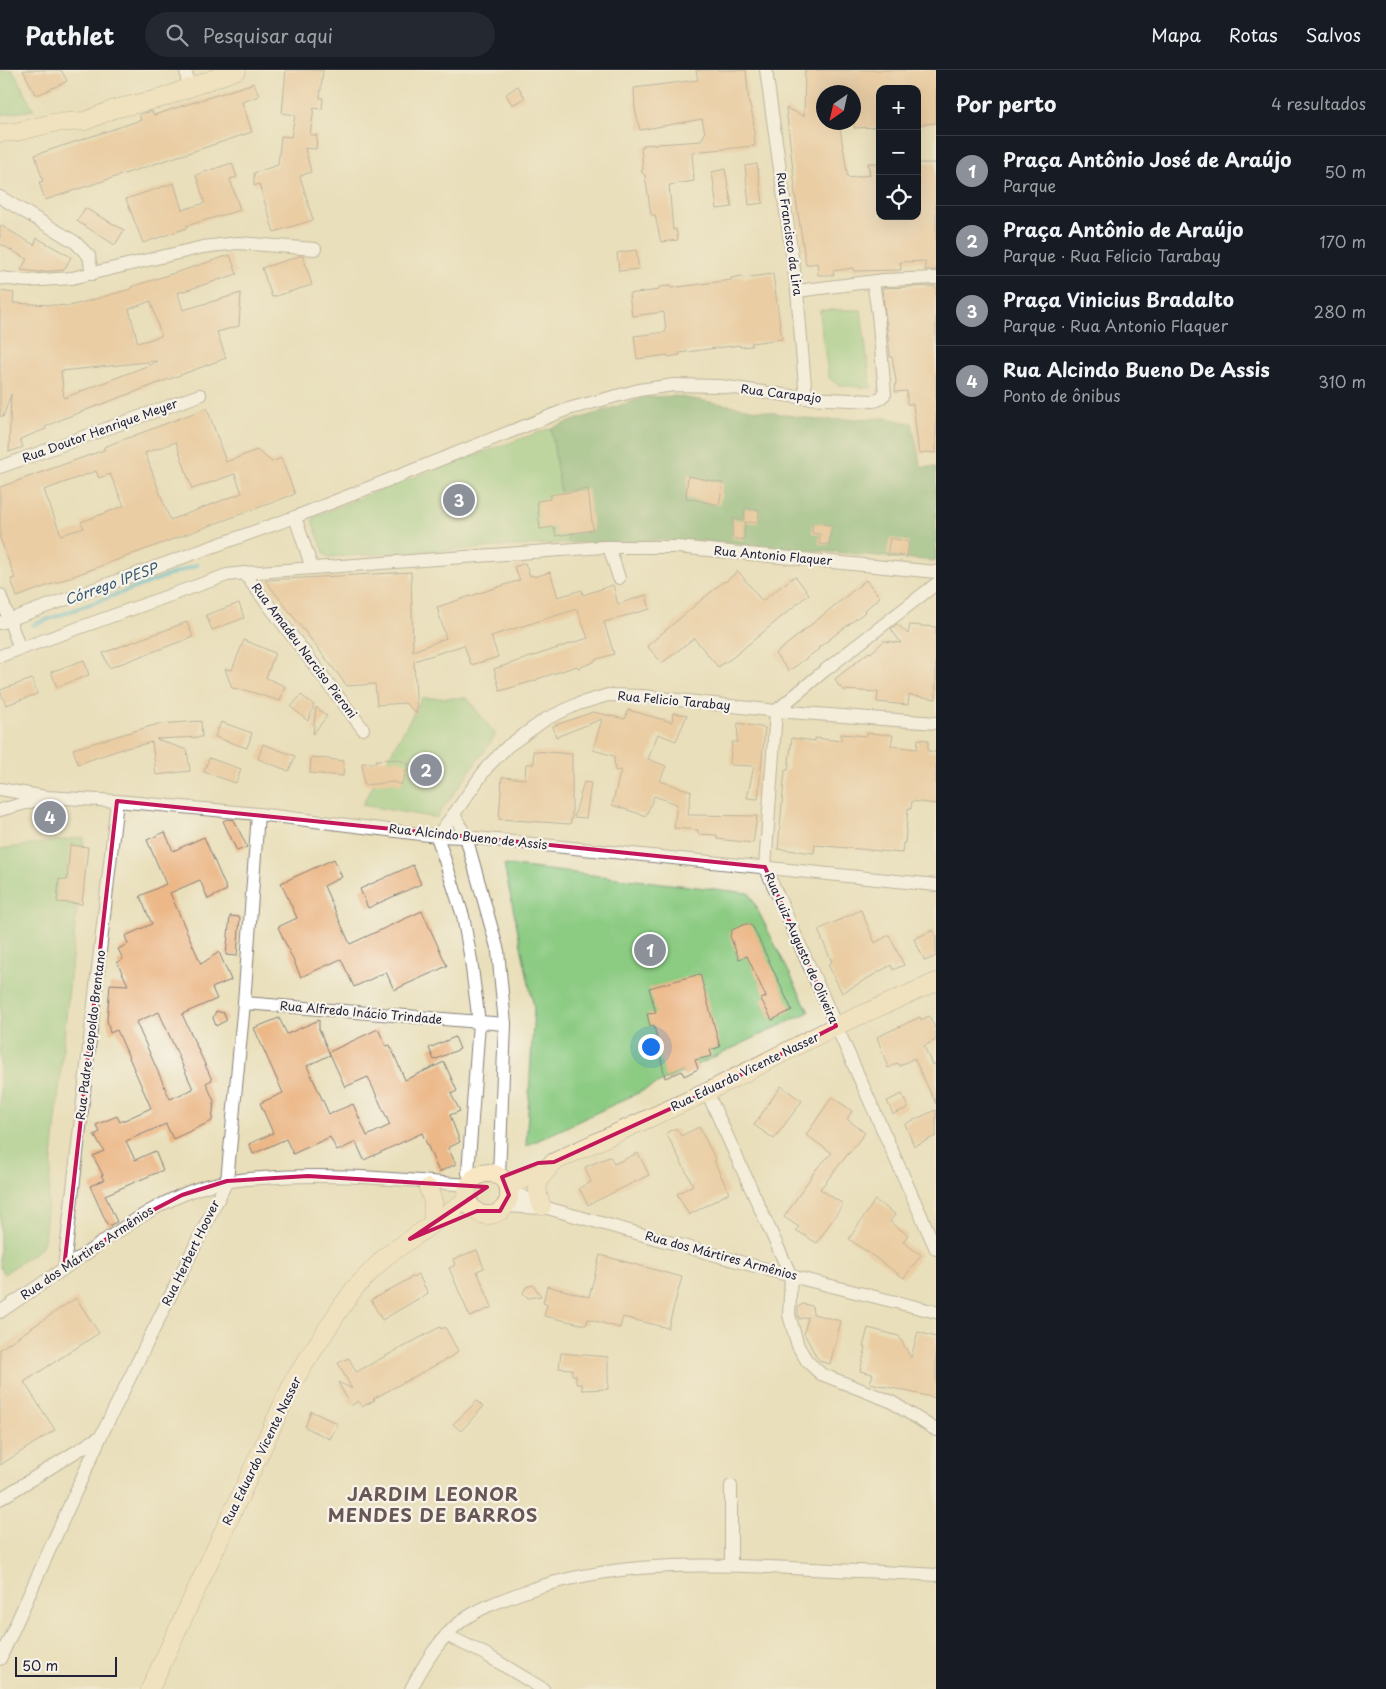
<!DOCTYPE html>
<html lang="pt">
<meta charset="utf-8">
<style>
body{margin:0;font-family:"Playpen Sans",sans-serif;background:#242831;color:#f1f3f6}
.controls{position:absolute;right:15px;top:15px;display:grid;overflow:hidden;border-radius:10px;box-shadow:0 5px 20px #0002}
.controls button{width:45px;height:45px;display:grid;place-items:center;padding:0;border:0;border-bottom:1px solid #363941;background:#171b24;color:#f1f3f6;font:25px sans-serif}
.compass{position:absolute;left:816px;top:15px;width:45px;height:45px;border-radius:50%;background:#171b24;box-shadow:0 5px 20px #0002;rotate:214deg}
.scale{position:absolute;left:15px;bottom:12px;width:102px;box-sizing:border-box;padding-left:5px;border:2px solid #22223b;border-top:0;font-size:14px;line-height:18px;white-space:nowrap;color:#22223b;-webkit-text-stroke:4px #f7f3e8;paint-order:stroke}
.you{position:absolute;left:650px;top:976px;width:18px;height:18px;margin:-12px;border:4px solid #fff;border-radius:50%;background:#1a73e8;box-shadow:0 0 0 8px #1a73e833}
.badge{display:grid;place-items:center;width:32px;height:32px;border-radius:50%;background:#8c9099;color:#fff;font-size:16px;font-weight:700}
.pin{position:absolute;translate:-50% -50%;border:2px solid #fff;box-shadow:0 1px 5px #0006}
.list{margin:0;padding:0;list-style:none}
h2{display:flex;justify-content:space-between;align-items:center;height:65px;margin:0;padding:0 20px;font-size:21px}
h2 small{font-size:16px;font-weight:400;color:#9ea1a6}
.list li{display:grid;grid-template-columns:32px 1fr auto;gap:15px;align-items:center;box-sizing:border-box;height:70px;padding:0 20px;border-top:1px solid #363941}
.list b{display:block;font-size:19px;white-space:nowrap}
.list p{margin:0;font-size:16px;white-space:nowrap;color:#9ea1a6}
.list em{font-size:16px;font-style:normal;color:#9ea1a6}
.icon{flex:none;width:28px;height:28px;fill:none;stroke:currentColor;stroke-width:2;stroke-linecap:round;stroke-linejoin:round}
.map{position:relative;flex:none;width:936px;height:1619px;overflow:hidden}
header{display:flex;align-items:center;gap:30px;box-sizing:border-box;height:70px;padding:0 25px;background:#171b24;border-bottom:1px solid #363941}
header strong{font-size:24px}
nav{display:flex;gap:28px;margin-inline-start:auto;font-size:18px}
.search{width:350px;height:45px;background:#242831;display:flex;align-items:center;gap:12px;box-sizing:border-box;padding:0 18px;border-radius:28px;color:#9ea1a6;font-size:19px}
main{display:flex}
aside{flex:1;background:#171b24}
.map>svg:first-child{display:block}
.green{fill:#8bcb82;stroke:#56765e}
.forest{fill:#70af70;stroke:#496856}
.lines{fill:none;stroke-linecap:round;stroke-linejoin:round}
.stream{stroke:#57bbd5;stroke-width:4.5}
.building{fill:#ecb888;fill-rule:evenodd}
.street-casing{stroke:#86807a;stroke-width:14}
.secondary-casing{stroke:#86807a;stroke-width:19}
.street{stroke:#fff;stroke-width:12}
.secondary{stroke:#f9e7c3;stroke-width:18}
.marked{fill:none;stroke:#c2185b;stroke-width:4;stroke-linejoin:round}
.labels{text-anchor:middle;stroke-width:4.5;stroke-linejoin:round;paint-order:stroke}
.street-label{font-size:12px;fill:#22223b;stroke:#f7f3e8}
.water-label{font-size:14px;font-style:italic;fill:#355871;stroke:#f7f3e8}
.district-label{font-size:18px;font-weight:bold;letter-spacing:1px;fill:#695656;stroke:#f7f3e8}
</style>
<header>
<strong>Pathlet</strong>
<div class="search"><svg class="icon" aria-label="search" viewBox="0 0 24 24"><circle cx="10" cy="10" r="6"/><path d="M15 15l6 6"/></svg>Pesquisar aqui</div>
<nav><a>Mapa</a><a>Rotas</a><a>Salvos</a></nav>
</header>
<main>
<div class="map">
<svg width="936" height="1619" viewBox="0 0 936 1619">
<rect width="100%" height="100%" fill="#f7f3e8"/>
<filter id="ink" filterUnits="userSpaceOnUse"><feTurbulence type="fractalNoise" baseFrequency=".02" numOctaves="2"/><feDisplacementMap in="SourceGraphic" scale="10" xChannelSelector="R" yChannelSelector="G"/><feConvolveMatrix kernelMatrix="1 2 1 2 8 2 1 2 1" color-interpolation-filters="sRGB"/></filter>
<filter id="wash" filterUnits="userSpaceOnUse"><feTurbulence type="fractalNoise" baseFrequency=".0096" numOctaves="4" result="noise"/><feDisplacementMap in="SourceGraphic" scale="20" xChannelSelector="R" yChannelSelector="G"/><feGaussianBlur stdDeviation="1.12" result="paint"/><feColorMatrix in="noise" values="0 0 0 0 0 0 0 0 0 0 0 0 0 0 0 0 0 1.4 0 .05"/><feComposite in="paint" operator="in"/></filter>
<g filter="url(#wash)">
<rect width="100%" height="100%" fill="#e9dfba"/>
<g class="green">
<path d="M0,0H13L34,40L0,45Z"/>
<path d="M820,240H861L871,318L838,315L829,308L822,265Z"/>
<path d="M551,358L568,473L329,487L325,485L312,451L315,446L395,414Z"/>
<path d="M422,628H467L496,665L436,748L362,735Z"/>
<path d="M84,767L44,1171L40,1179L4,1204L0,1198V779Z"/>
<path d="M504,795L749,823L809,942L526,1076L534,938Z"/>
</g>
<path class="forest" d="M675,326L817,350L885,348L912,353L921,397H936V491L687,470L568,473L551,358L645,327Z"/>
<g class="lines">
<path class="stream" d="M33,555L197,495"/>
</g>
<g id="blocks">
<g class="building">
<path d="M23,0H61L67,11L40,24H35Z"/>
<path d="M286,0H323L320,28H323L322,39L314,38L310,65H317L316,79L305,78L311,102L300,106L313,150L274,162L259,114L254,116V103L278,95L281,66L291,67L295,45L282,43Z"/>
<path d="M696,0H746L749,35H750L753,48L755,76L692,82L694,111L669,115L673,160L676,159L678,170L661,172L655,145H651L645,105L641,102L643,99L641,77H643V75L701,71L705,63L702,49L640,60L635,39L634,18L698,10Z"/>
<path d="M805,0H936V53L917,55V19H880V57L854,58V22H824V52H839L848,108L870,105L868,93H880V146H917V93H936V200H925V191L900,192L901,200L854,201L853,198L833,201L834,205H818L817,193L806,195L794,117H795L786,38L804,46Z"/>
<path d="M254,13L259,26L242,32L252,62L45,130L39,112L43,111L35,85L141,50L139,45L144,43L152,41L154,45Z"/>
<path d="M518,16L525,28L512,35L506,24Z"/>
<path d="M232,93L237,107L230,109L240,140L186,156L187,158L143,173L126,129L174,113L182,140L205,133L196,105Z"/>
<path d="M757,94L763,133L749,135L745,96Z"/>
<path d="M725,99L732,137L717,139L712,102Z"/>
<path d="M85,138L124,160L115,175L77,151Z"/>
<path d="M0,155L34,175L37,168L71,187L64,200L38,202L21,200L27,189L0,174Z"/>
<path d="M636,180L639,199L619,201L617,183Z"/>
<path d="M230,185L237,204L178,223L183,240L241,223L239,256L217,262L226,288L62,349L45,357L46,359L20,369L23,377L9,382L11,324L3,347L0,346V221L14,223L13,233L70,236L131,219V217ZM151,231L161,266L138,273L129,239ZM157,291V292L64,328L61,301Z"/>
<path d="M300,186H303L312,215L272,227L262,198Z"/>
<path d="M773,204L782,269L751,273L752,276L740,277V275L679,283L680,285L668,287V285L637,289L634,266L666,262L664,242L632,246L629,224L659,220V217L670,216L671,218L731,210V208L742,206L743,208Z"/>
<path d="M936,216V383L926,382L919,384L913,334H907V321L895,322L896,311L892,287H890V283L882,218Z"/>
<path d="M207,338L226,392L257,380L272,392L281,388L295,424L17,527L11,509L15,508L0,468V417L104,380V377ZM176,372L192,419L235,404L242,423L170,450L145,383ZM96,401L99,408L110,404L124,436L81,452L84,458L61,465L44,420Z"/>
<path d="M688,406L723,413L719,435L686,428Z"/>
<path d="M588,419L593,460L556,466L554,457L540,459L537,431L550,429V425Z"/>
<path d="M745,438L759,440L758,453L745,452L744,470L732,468L733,449L744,450Z"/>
<path d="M813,453L832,455L829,475L819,474L820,464L812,463Z"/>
<path d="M890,468L909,472L907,487L887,485Z"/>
<path d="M525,493L530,506L533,505L534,507L550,502L558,527L582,520L583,525L613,515L618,534L646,525L650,539L604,552L614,584L594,590V592L578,598L577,596L537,609V610L500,621L494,599L588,568L577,539L491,566L498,587L471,595L464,575L414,591L417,644L405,633L377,635L375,614L347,616L265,510L411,502L413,581L446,568L437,537L520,510L514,497Z"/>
<path d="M738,501L762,531L795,506L809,524L732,588L718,597L694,568L662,593L647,576L724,511L725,512Z"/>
<path d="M866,510L880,527L864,541L865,542L818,578L819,579L789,601L775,584Z"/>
<path d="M239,533L244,548L212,560L206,545Z"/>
<path d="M187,552L193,567L109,598L103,583Z"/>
<path d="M897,554L908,564L910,555L936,557V629L909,625L908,635L877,632L878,622L844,620L838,615L835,609L869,582L871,583L884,571L901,573L891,559Z"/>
<path d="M244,570L275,583L266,608L285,616L280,631L245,620L232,618L225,599L232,600Z"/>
<path d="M84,590L89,605L57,617L51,602Z"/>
<path d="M32,609L37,624L6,635L0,620Z"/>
<path d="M301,625L314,635L308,651L291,637Z"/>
<path d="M316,637L327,646L313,664Z"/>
<path d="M628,640L672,652L673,643L687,645L676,671L658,664L648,689L666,696L660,711L691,721L688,745L757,746L753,773L717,769V765L698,764V760L674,758L677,734L654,726L646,746L612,735L621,700L615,701L614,686L593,680L602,649L556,667L553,656L593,642L625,649Z"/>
<path d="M201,651L202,667L156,669L187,680L190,701L156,705L152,672L122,679L78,694L73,679L158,654Z"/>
<path d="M221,652L252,663L247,678L215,667Z"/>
<path d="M738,653L765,658L758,729L747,728L754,696L732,695L730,693L732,672H737Z"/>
<path d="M867,663L893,665L891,676L917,679L918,669L928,670V681L936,682V734L912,731L911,739L908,738L905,773H903L902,783L815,775L814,783L778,779L785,700H788L792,668L815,671V668L841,671V664L867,666Z"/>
<path d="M263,674L295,686L289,701L258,689Z"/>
<path d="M533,681L572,684V747L570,754L499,749L502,707L525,709L526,694H534Z"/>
<path d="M311,687L344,691L343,706L310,703Z"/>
<path d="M209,688L241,699L236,713L204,702Z"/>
<path d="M397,689L409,694L401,715L394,712L364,715L362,693H376V690Z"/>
<path d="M584,712L591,713L586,748L574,747Z"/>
<path d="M227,749L234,750L247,777L237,781L223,751Z"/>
<path d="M165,762L173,781L204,767L227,820L208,829L200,810L170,823L201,894L219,882L231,910L212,918L217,929L182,944L212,1010L206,1013L214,1031L212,1051L173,1069L166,1054L126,1071L135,1090L155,1081L163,1100L105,1125L117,1152L108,1156L90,1116L104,1110L101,1105H103L93,1086L104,1081L94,1065L100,1062L96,1055L117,1046L120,1052L151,1038L117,960L110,963L107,950L110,914L128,915L117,892L123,889L118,879L128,874L125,866L152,854L140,826L166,814L147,770ZM159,942L193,1019L170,1029L136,952Z"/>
<path d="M70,775L88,777L82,834L57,832L59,809L67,810Z"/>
<path d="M334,789L342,807L324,816L350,874L422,841L447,896L394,920L386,902L354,917L341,889L301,907L278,857L297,848L281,813Z"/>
<path d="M413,795L421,814L368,838L360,819Z"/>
<path d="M861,840L875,873L889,865L904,895L893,900L891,895L842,923L828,894L832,892L818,860Z"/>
<path d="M230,846L240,847L237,886L226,885Z"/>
<path d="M745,854H749L753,857L792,940L772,950L761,929L766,927L747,886L739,889L730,866L732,860Z"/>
<path d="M933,860L936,866V886L925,891L914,869Z"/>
<path d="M700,904L720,977L710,980L712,986L695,990L698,999L684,1006L682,1001L665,1008L654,955L650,956L647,944L656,943L649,918Z"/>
<path d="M216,941L224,943L227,950L216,956L213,948Z"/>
<path d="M929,946L936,960V970L924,976L932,995L936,993V1034L914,988L900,996L898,993L888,998L877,967L920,947L921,950Z"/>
<path d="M279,948L287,964L319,950V959L330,985L307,996L329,1044L353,1034L367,1066L390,1055L368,1007L345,1017L329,982L378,959L386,976L390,975L405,1010L444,992L457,1021L451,1024L460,1041L450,1045L460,1072L448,1078L456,1094L439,1102L422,1063L364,1090L356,1072L337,1081L330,1067L293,1084L286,1069L253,1084L249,1074L273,1063L260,1033L283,1023L254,958Z"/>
<path d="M455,967L460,979L434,990L429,978Z"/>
<path d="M781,1016L802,1031L774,1069L754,1055Z"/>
<path d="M902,1024L908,1038L893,1044L887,1031Z"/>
<path d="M832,1027L852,1041L847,1049L865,1063L820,1119L843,1134L817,1173L796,1160L799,1157L784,1147L817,1098L832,1083L806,1065Z"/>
<path d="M936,1040V1066L914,1076L905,1054Z"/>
<path d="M699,1057L716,1090L714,1091L729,1123L689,1145L677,1124L693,1115L666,1063L676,1058L681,1066Z"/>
<path d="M638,1083L649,1105L588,1135L579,1118L591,1112L585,1097L609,1087L611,1088L614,1094Z"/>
<path d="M875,1130L895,1144L890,1152L908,1165L903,1172L921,1185L904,1208L849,1169Z"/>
<path d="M477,1180L484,1198L477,1201L492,1237L470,1247L449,1198L455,1195L453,1189Z"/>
<path d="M600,1185L682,1207L668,1258L623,1247L620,1258L588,1249L586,1255L544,1246L547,1234L543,1233L547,1216L589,1227Z"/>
<path d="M418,1204L428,1223L382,1250L371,1230Z"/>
<path d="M533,1215L541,1226L528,1228L523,1223L526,1217Z"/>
<path d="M76,1228L99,1263L24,1312L55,1360L0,1395V1279Z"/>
<path d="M803,1234L812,1236L813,1244L841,1251L830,1294L820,1291L816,1286L804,1263L808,1247L799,1249L798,1246V1237Z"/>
<path d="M440,1257L441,1259L445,1257L458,1281L454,1285L373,1329L375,1330L362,1337L358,1331L351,1336L338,1312L352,1319L338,1293L349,1288L356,1302Z"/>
<path d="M868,1258L899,1266L911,1288L918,1262L936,1267V1328L870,1313L873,1304L860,1301L866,1277H863Z"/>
<path d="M561,1283L608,1287V1319L582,1320V1314H576V1305H572V1299L559,1298Z"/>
<path d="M477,1331L483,1337L461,1361L453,1354Z"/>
<path d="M311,1341L338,1354L330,1369L305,1357Z"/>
</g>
</g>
</g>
<g filter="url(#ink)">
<use href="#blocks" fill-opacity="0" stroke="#86807a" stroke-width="1"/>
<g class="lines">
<g class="street-casing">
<g id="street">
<path d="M186,0L188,18"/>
<path d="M766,0L797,221L806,328"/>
<path d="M0,127L75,172L89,186L92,204"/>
<path d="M0,208L27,211L72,208L203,177L238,173L315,179"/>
<path d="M797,221L884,210L936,208"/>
<path d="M0,397L200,325"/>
<path d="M295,447L312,498"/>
<path d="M609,477L619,508"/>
<path d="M244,503L363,659"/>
<path d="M936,514L824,601L776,641L765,797L936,1179"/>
<path d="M0,525L20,579"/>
<path d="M0,553L295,447L568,339L639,320L674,315L720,316L806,328L873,331L878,330L885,324L878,244L873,212"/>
<path d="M0,586L227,505L244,503L603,477H677L936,502"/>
<path d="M0,719L46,727L117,731L258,744L437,766L466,767L936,815"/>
<path d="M0,740L41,729"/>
<path d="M454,744L466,767L498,881L505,954L499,1106"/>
<path d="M244,933L505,954"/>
<path d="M707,1022L791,1206L789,1245L798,1276L807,1291L821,1304L890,1331L936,1360"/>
<path d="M471,1112L468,1103L479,953L471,890L463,846L437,766L454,744L488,696L508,676L546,649L578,634L608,625L643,626L776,641L936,653"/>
<path d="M509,1120L547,1138L791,1206L936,1242"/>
<path d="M505,1136L540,1138"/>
<path d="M64,1198L117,731"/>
<path d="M0,1242C32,1220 65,1198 97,1176C131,1152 166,1128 206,1116C225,1111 243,1109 262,1108C331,1102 401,1110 470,1115"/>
<path d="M0,1429L101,1366"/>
<path d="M731,1495V1416"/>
<path d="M446,1565L485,1584L543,1619"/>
<path d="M0,1589L101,1366L227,1111L244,933L258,744"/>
<path d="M411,1619C424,1594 440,1567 463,1550C480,1538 499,1531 518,1524C612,1489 712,1494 811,1499C853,1501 894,1502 936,1505"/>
</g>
</g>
<g class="secondary-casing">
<g id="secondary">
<path d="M0,63L16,62L53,53L85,51L114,39L162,28L237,0"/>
<circle cx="488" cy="1124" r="21"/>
<path d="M508,1116L541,1102L554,1092L579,1080L707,1022L836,956L936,912"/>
<path d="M428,1118L433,1131V1153"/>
<path d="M542,1136C535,1121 536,1110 548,1099"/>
<path d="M150,1619L294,1310L340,1239L354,1219L385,1187L468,1129"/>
</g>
</g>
<use href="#street" class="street"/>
<use href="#secondary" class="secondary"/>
</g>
</g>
<path d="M0 0H936V1619H0ZM117,731L765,797L836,956L707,1022L554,1092L538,1093L502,1107L509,1125L500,1141H477L410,1169L487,1117L308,1106L227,1111L182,1125L136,1149L64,1198Z" fill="#e9dfba" fill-opacity=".55" fill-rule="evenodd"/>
<path class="marked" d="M117,731L765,797L836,956L707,1022L554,1092L538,1093L502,1107L509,1125L500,1141H477L410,1169L487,1117L308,1106L227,1111L182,1125L136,1149L64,1198Z"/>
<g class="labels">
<g class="street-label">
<text transform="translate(789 164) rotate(82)" y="4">Rua Francisco da Lira</text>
<text transform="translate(781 324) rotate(7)" y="4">Rua Carapajo</text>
<text transform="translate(100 361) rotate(-20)" y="4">Rua Doutor Henrique Meyer</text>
<text transform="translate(773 486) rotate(5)" y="4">Rua Antonio Flaquer</text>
<text transform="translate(304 581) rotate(53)" y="4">Rua Amadeu Narciso Pieroni</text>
<text transform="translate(674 631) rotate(5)" y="4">Rua Felicio Tarabay</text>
<text transform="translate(468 767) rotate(6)" y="4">Rua Alcindo Bueno de Assis</text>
<text transform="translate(801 878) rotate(66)" y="4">Rua Luiz Augusto de Oliveira</text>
<text transform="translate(361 943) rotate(5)" y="4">Rua Alfredo Inácio Trindade</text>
<text transform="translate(91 965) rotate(-83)" y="4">Rua Padre Leopoldo Brentano</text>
<text transform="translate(745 1002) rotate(-26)" y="4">Rua Eduardo Vicente Nasser</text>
<text transform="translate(87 1183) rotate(-34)" y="4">Rua dos Mártires Armênios</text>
<text transform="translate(191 1183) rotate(-64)" y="4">Rua Herbert Hoover</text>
<text transform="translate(721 1186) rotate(15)" y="4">Rua dos Mártires Armênios</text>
<text transform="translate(262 1381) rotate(-64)" y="4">Rua Eduardo Vicente Nasser</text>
</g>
<g class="water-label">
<text transform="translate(111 514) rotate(-20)" y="5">Córrego IPESP</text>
</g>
<g class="district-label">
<text x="433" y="1431">JARDIM LEONOR<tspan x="433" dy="21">MENDES DE BARROS</tspan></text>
</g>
</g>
</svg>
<div class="controls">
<button>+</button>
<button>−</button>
<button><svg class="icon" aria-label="locate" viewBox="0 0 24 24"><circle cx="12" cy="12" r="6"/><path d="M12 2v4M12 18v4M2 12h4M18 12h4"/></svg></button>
</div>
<svg class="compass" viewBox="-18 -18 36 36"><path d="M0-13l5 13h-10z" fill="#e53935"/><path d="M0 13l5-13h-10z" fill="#9ea1a6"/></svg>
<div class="scale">50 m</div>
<div class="you"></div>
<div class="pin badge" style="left:650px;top:880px">1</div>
<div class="pin badge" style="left:426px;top:700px">2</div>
<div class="pin badge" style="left:459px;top:430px">3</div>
<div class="pin badge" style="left:50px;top:747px">4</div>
</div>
<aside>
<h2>Por perto<small>4 resultados</small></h2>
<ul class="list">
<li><span class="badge">1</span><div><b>Praça Antônio José de Araújo</b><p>Parque</p></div><em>50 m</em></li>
<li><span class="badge">2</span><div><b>Praça Antônio de Araújo</b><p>Parque · Rua Felicio Tarabay</p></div><em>170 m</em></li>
<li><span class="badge">3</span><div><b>Praça Vinicius Bradalto</b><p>Parque · Rua Antonio Flaquer</p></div><em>280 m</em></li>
<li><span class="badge">4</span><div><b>Rua Alcindo Bueno De Assis</b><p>Ponto de ônibus</p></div><em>310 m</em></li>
</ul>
</aside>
</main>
